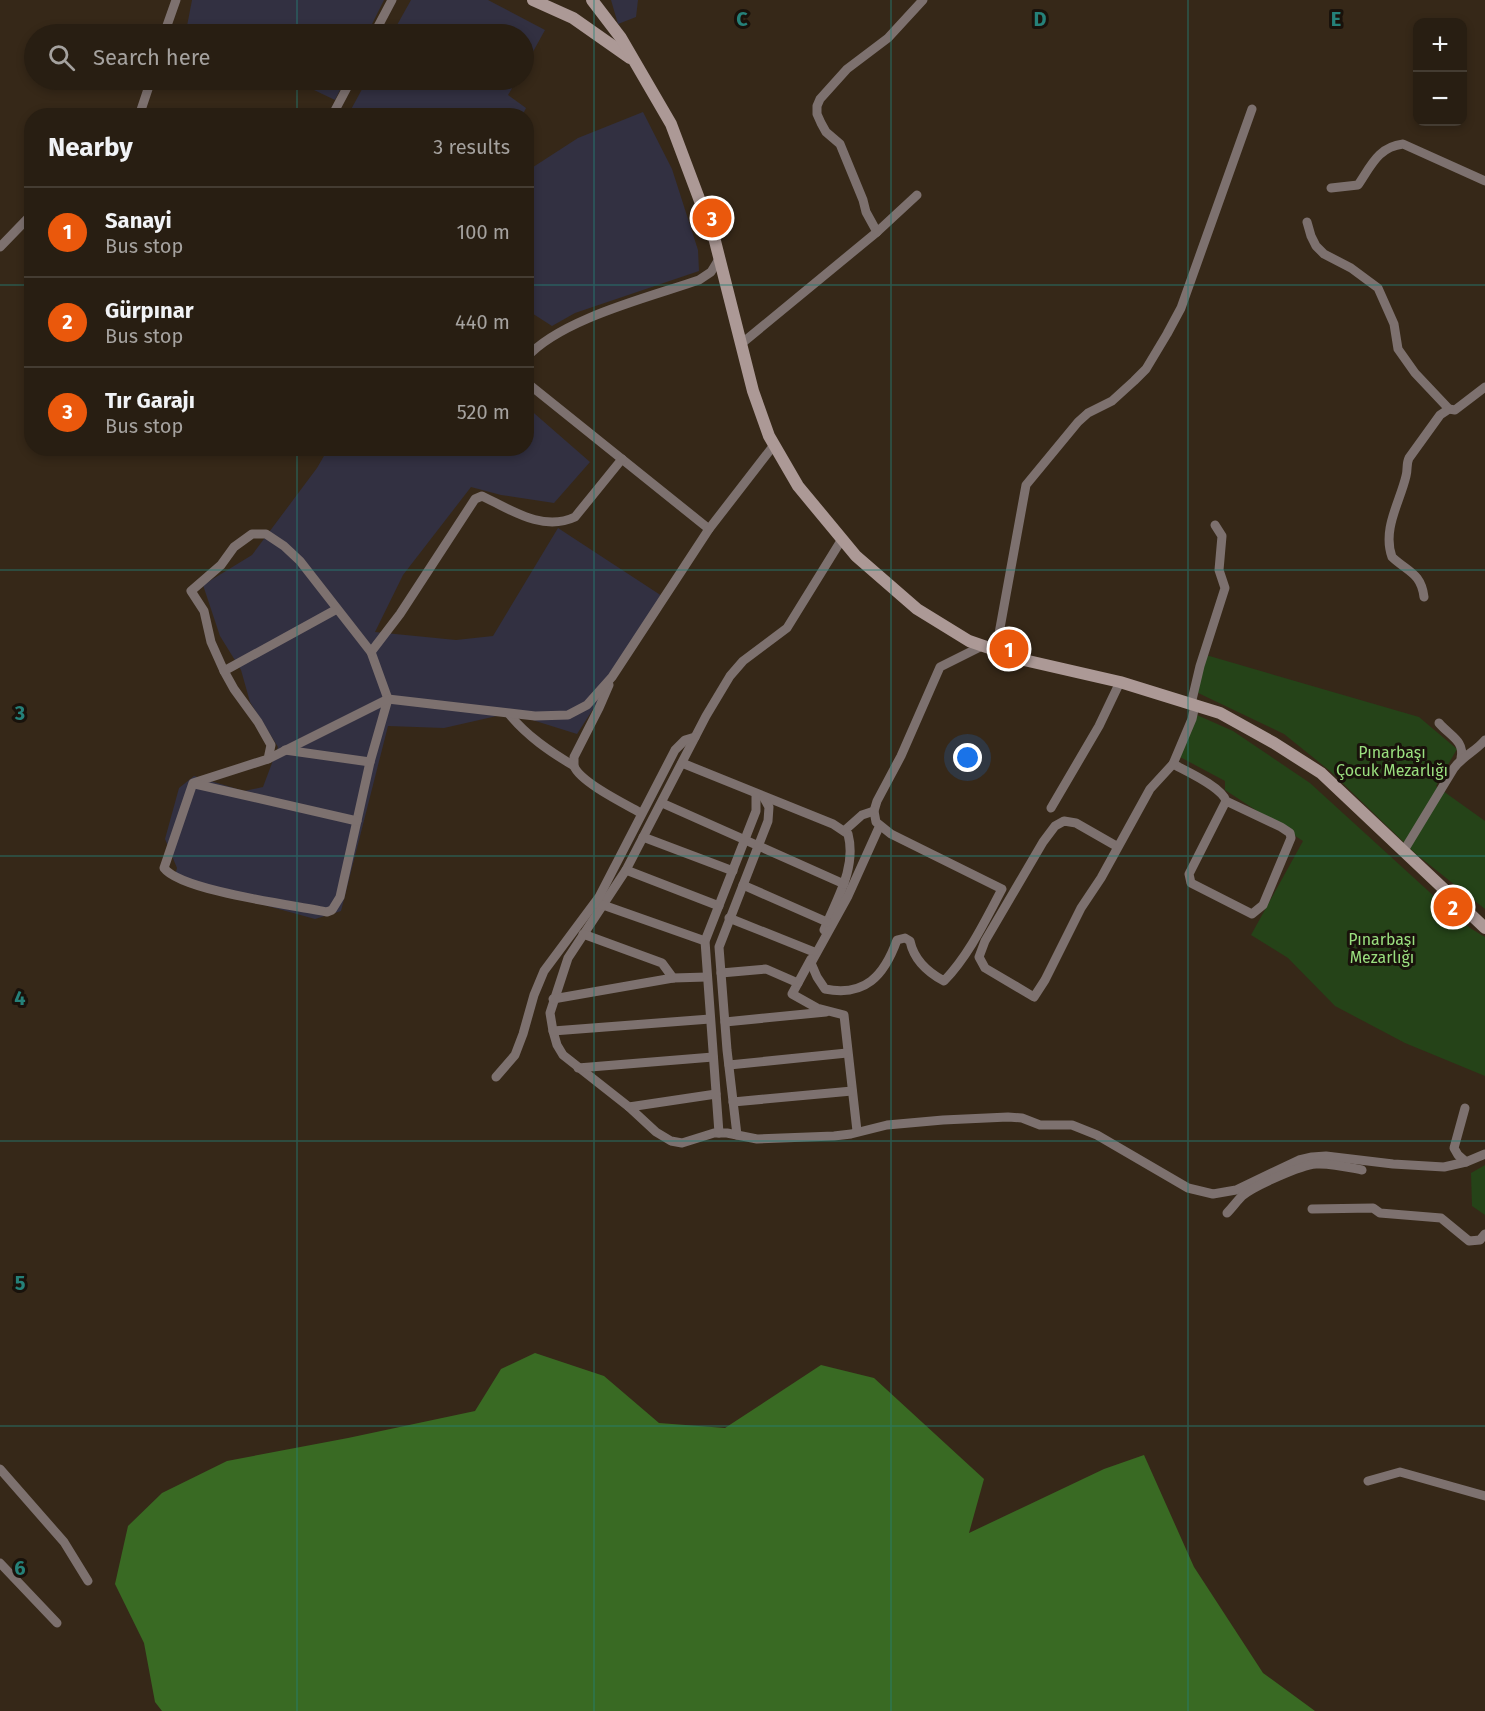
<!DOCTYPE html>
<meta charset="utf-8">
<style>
body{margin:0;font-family:"Fira Sans",sans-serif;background:#30271b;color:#f1f3f6}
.controls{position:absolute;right:18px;top:18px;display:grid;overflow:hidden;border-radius:12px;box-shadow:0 3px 9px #0003}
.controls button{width:54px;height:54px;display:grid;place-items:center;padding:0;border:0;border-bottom:2px solid #443c32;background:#281e12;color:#f1f3f6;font:30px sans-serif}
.you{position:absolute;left:968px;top:758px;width:21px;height:21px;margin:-15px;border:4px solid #fff;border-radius:50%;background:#1a73e8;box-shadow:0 0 0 9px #1a73e833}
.badge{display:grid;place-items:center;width:39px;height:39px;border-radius:50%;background:#ea580c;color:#fff;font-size:20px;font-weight:700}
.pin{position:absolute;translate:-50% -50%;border:3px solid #fff;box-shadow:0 2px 6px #0006}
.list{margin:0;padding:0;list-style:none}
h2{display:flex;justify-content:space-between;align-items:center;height:78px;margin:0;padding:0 24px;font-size:26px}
h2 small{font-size:20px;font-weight:400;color:#a5a29f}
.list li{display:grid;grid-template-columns:39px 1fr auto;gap:18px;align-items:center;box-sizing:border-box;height:90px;padding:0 24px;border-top:2px solid #443c32}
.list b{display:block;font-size:22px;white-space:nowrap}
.list p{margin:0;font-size:20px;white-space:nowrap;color:#a5a29f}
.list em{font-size:20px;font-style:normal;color:#a5a29f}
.icon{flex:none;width:33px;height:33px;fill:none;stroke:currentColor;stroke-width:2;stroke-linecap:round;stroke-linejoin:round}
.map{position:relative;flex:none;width:1485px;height:1711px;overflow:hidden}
.search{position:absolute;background:#281e12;box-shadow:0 3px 9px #0003;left:24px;top:24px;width:510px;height:66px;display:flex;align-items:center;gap:15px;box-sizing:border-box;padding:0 21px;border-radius:33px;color:#a5a29f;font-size:22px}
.panel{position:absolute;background:#281e12;box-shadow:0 3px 9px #0003;left:24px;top:108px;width:510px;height:348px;border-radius:24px}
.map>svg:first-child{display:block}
.industrial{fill:#323041}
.green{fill:#254318}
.forest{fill:#396a23}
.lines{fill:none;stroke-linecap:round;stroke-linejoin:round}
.street{stroke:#7d716f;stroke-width:9}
.secondary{stroke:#ac9996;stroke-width:12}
.grid{fill:none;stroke:#258179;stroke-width:1.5;stroke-opacity:0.55}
.labels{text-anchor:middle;stroke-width:6;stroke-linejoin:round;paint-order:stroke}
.park-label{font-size:16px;fill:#9adf7f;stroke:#19120b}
.grid-label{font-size:20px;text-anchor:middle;font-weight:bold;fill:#258179;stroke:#19120b;stroke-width:6;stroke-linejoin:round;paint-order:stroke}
</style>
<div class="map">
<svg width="1485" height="1711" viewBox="0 0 1485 1711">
<rect width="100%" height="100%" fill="#362818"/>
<g class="industrial">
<path d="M192,0H384L367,34H204L187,26Z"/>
<path d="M411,0H488L545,30L524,68V34H392Z"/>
<path d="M611,0H638L636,17L618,24Z"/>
<path d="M293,80H345L335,100Z"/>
<path d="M367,80H517L508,95L526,108L522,116L348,115Z"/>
<path d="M643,112L672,169L698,250L699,271L575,313L552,326L527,310V171L578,138Z"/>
<path d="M527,407L590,462L554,503L501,495L471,487L403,575L375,632L456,640L493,636L558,528L665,598L577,734L510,713L444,728L388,726L341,911L315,919L174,880L177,868L165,839L179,788L194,776L244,791L263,787L278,747L250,702L241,670L220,636L203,585L252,555L317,468L328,449L526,448Z"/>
</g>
<g class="green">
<path d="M1206,655L1419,717L1457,749L1436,786L1485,821V909L1416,854L1330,771L1284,734L1194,691Z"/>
<path d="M1197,715L1233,731L1310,783L1436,898L1470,928L1485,937V1076L1405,1043L1335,1006L1288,958L1251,935L1303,841L1225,790V781L1180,757Z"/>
<path d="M1485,1165V1215L1472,1206L1471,1173Z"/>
</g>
<path class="forest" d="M535,1353L604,1376L659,1423L725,1428L821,1365L874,1378L984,1479L969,1533L1104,1469L1144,1455L1194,1567L1263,1673L1315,1711H162L155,1702L144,1643L115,1584L128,1526L162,1493L227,1461L348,1438L475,1411L501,1369Z"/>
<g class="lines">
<g class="street">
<path d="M164,34L176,0"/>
<path d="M374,34L392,0"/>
<path d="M139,116L151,80"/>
<path d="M332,116L351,80"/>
<path d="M1331,188L1358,185C1371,166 1378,147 1403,144L1485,181"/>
<path d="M1307,222L1311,236L1316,246L1324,254L1351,268L1378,288L1394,324L1398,349L1415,373L1449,409L1455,410L1485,387"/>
<path d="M877,232L866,212L863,200L840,144L826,132L821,123L817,114V106L820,99L847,69L888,38L923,0"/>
<path d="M0,247L32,214"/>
<path d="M741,344L877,232L917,195"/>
<path d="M526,358C560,319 650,297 699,280L711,272L719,259"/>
<path d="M526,382L709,529"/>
<path d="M252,534H266L284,546L300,561L371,652L388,699L370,762L340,897L332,910L327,912C294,905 181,891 164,868L193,783L268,759L271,745L258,722L234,689L224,671L211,642L204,611L191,591L221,565L234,547Z"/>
<path d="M842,539L787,628L743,661L730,676L706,716L626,870L568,958L550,1013L553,1031L557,1045L563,1055L629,1107L656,1132L671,1141L682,1143L714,1133H727L757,1139L834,1136L851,1134L887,1125L943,1120L1008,1117L1022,1118L1040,1125H1072L1097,1135L1188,1188L1213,1194L1236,1190L1299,1160L1312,1157L1326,1156L1393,1164L1444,1167L1466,1162L1485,1154"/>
<path d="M1424,597C1421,573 1408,572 1392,557C1382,529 1400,502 1406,476C1408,469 1406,464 1409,458L1440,415L1449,409"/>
<path d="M996,650L1026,485L1078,422L1088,413L1112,401L1134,381L1146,369L1167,334L1181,308L1252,109"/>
<path d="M371,652L400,614L475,499L482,496C511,510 543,532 575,517L622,459"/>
<path d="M224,671L337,609"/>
<path d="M609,685L599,708L574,757C574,758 574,765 574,766C580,782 625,804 641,813"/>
<path d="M1191,704L1200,666L1225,588L1219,570L1222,536L1215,525"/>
<path d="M509,714C527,736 549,751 574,766"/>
<path d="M1439,723C1450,736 1465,741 1461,758"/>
<path d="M285,750L370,762"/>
<path d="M268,759L388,699L535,716L568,715L587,705L612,677L709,529L774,445"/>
<path d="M682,763L833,824L848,834C857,868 836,900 824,930"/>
<path d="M1173,764C1186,771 1222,787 1226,801L1281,827L1290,833L1291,838L1263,905L1252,914L1191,883L1189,874L1226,801"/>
<path d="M195,784L357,821"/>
<path d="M662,803L844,884"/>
<path d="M1051,808L1099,726L1120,682"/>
<path d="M880,825L848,896L811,963L817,977L825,989C865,997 884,976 897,940L905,938L910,941C914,960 927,972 944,981C969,955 985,921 1002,889L891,834L876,822L874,811L877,801L901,756L940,667L982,646"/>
<path d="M844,831L862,815L874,811"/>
<path d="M643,837L733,871"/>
<path d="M1118,847L1076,823L1064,821L1055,826L1043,842L985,941L979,957L985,968L1034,997L1045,980L1081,908L1101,878L1150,789L1173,764L1192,719L1195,705"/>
<path d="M1403,852L1454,768C1463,756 1476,751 1485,740"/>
<path d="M626,870L719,906"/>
<path d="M743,885L827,922"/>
<path d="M603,905L705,941"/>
<path d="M729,918L814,952"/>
<path d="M583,934L662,963L673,978"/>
<path d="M811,959L792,994L817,1008L844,1015L857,1131"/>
<path d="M721,973L766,969L798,983"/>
<path d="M553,999L673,978L707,977"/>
<path d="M725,1022L826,1012"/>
<path d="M553,1031L710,1019"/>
<path d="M729,1065L847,1053"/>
<path d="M578,1068L713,1057"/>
<path d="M496,1077L515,1055L523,1034L534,995L544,971L599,897L675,750L685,740L695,737"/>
<path d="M733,1102L852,1091"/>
<path d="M629,1107L716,1094"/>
<path d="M1465,1108L1454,1148L1458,1155L1466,1162"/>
<path d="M719,1133L705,941L756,811V795"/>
<path d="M737,1135L727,1050L719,947L768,821L769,807L764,798"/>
<path d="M1312,1209L1373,1208L1380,1213L1441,1218L1469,1241L1480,1240L1485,1234"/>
<path d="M1227,1213C1232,1208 1237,1201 1242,1196C1254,1186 1301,1165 1316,1164C1331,1163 1347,1167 1362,1170"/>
<path d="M0,1469L64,1542L88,1581"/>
<path d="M1368,1481L1400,1472L1485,1496"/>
<path d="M0,1563L57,1623"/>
</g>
<g class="secondary">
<path d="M533,0L573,18L630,58"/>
<path d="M592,0L621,38L671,124L715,241L753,391L769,436L798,486L856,556L917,609L969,641L1024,660L1120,682L1220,713L1274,743L1321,773L1485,928"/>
</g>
</g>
<path class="grid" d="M297,0V34M594,0V1711M891,0V1711M1188,0V1711M297,80V116M0,285H32M526,285H1485M297,448V1711M0,570H1485M0,856H1485M0,1141H1485M0,1426H1485"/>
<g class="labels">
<g class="park-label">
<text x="1392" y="758">Pınarbaşı<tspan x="1392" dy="18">Çocuk Mezarlığı</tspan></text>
<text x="1382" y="945">Pınarbaşı<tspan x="1382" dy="18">Mezarlığı</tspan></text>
</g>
</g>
<g class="grid-label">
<text x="742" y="26">C</text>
<text x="1040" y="26">D</text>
<text x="1336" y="26">E</text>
<text x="20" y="720">3</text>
<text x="20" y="1005">4</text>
<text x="20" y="1290">5</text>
<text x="20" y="1575">6</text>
</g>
</svg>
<div class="controls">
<button>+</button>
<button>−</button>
</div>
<div class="you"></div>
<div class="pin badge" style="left:1009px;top:649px">1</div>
<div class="pin badge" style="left:1453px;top:907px">2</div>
<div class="pin badge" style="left:712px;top:218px">3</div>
<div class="search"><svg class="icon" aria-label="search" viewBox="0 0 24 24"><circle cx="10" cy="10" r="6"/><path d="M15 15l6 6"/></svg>Search here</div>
<section class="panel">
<h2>Nearby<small>3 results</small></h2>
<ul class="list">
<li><span class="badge">1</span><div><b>Sanayi</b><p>Bus stop</p></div><em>100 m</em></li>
<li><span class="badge">2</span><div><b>Gürpınar</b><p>Bus stop</p></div><em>440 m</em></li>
<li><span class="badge">3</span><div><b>Tır Garajı</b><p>Bus stop</p></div><em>520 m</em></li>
</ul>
</section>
</div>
